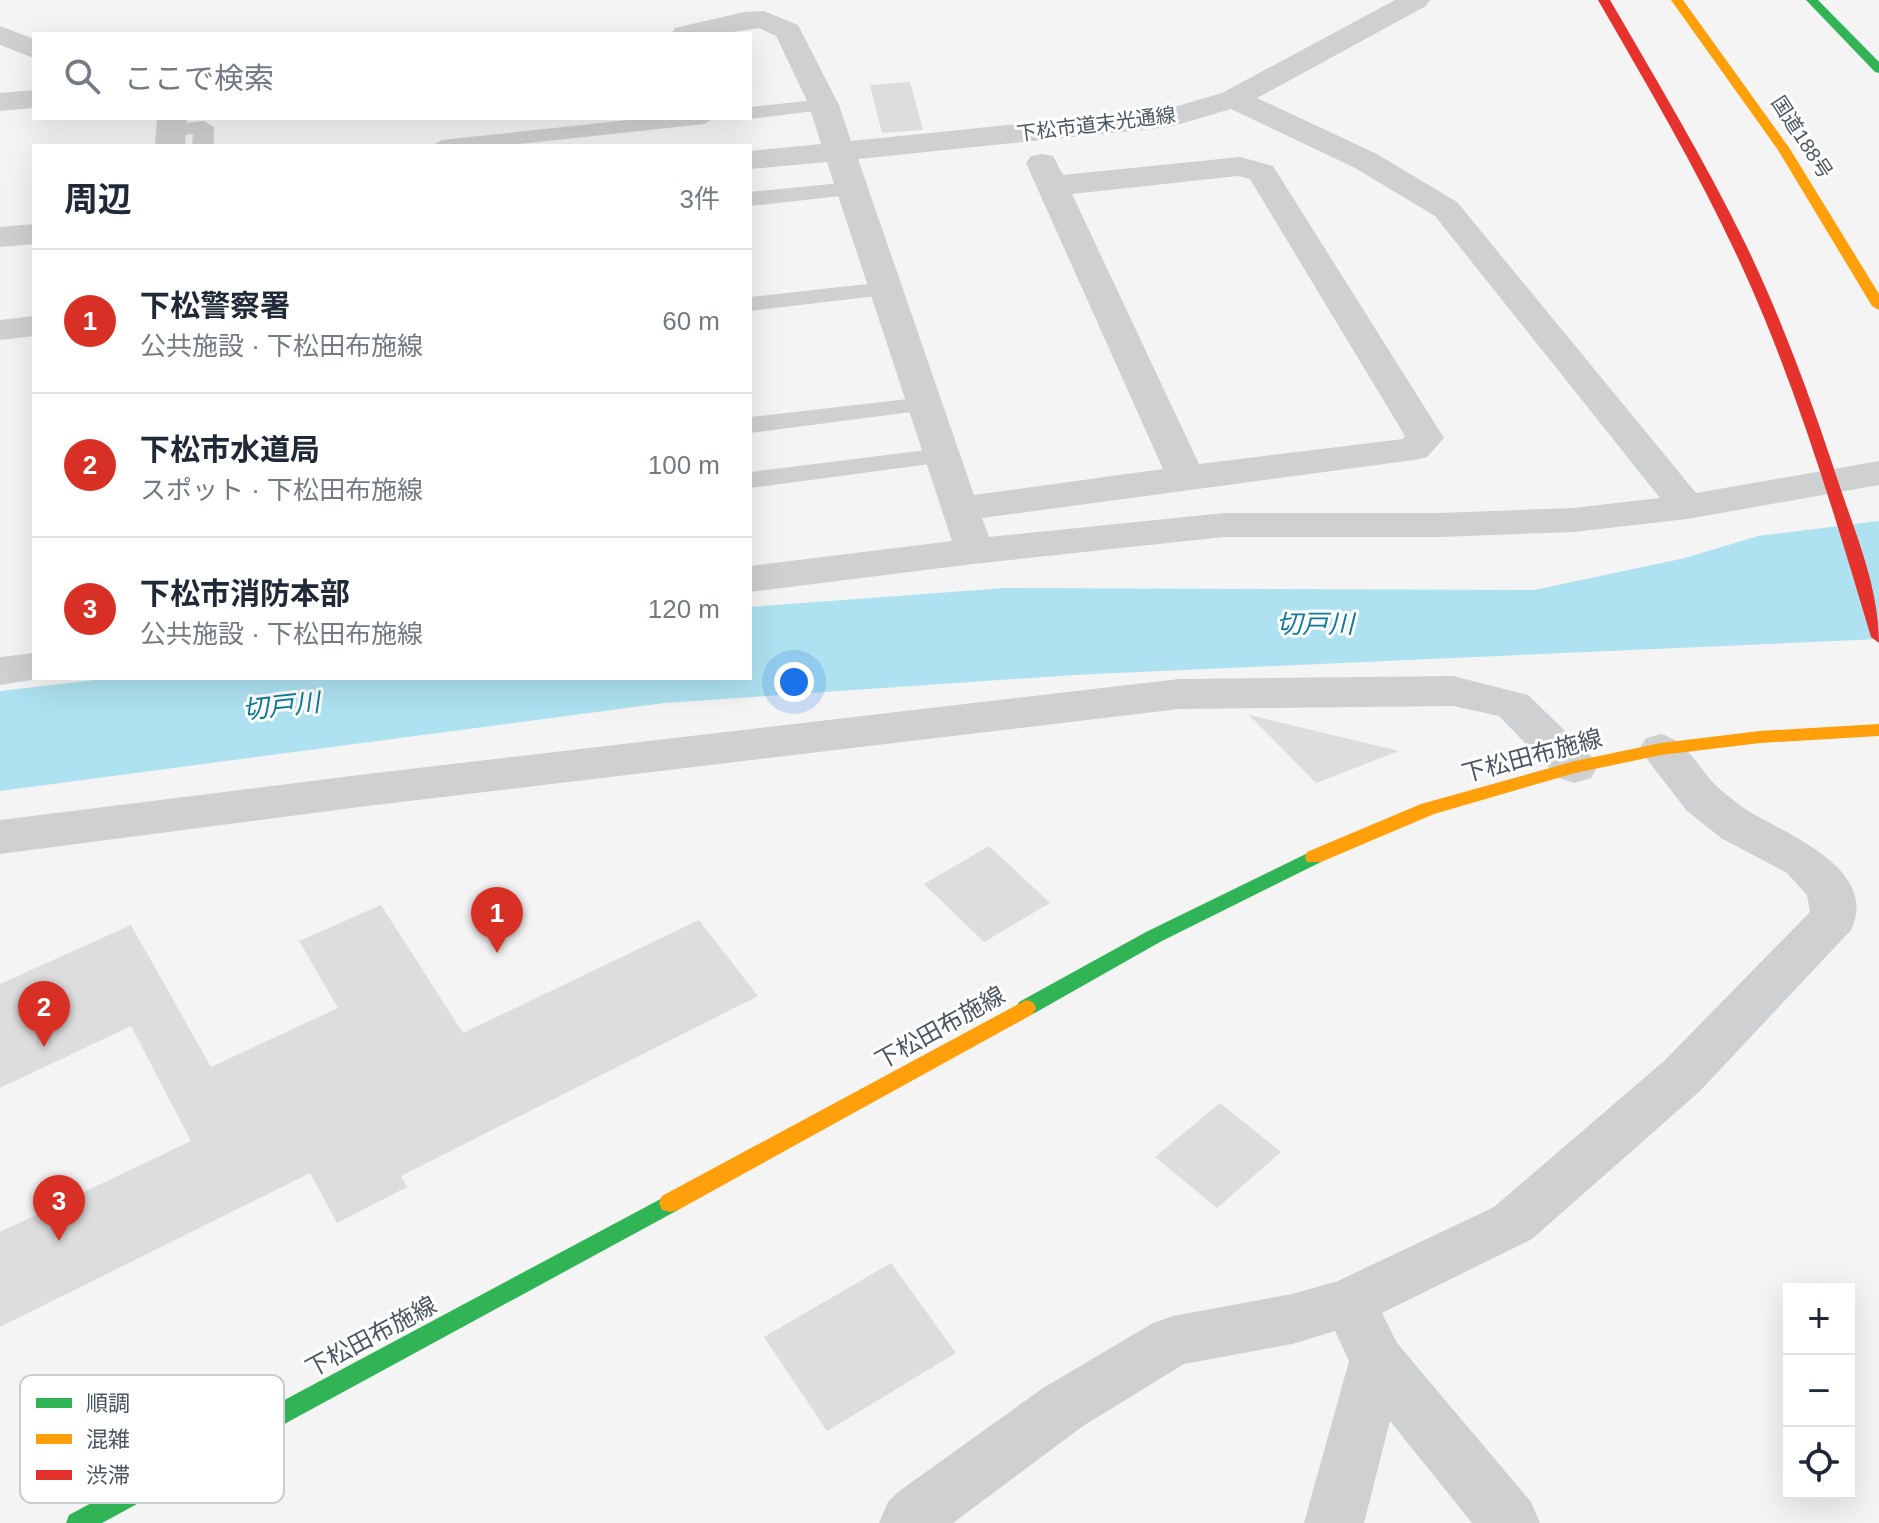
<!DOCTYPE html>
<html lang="ja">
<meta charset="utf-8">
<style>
body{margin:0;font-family:Arial,"Noto Sans JP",sans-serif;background:#f6f6f7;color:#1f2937}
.controls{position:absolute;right:24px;bottom:24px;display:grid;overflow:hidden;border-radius:0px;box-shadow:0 8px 32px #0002}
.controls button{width:72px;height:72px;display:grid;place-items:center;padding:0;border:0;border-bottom:2px solid #e0e1e3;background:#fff;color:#1f2937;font:40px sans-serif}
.you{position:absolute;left:794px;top:682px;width:28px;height:28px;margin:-20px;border:6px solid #fff;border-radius:50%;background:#1a73e8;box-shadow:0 0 0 12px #1a73e833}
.badge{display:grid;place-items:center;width:52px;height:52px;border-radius:50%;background:#d93025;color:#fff;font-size:26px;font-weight:700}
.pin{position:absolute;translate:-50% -66px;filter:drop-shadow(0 2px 4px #0008)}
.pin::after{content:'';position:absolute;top:42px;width:28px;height:24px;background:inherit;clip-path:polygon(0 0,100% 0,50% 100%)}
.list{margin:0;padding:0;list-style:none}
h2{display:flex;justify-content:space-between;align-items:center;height:104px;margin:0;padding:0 32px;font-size:34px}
h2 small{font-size:26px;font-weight:400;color:#747a83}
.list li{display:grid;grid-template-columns:52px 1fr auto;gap:24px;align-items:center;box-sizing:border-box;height:144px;padding:0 32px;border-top:2px solid #e0e1e3}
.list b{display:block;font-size:30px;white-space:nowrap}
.list p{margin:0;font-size:26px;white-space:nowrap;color:#747a83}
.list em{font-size:26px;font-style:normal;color:#747a83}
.icon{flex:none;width:44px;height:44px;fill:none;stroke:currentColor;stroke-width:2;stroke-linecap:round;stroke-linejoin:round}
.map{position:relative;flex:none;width:1879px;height:1523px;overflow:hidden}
.search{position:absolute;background:#fff;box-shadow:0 8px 32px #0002;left:32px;top:32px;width:720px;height:88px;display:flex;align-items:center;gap:20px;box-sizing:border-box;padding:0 28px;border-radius:0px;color:#747a83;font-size:30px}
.panel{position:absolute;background:#fff;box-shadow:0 8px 32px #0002;left:32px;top:144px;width:720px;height:536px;border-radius:0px}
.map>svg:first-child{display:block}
.water{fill:#aee2f0}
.building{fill:#ddddde}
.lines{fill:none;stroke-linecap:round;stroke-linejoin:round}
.lane{fill:#ced0d2;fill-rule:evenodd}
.street{fill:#ced0d2;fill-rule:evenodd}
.fast{fill:#30b455;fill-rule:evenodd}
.slow{fill:#ff9f0a;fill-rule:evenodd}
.jam{fill:#e5322d;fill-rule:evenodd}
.labels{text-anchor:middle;stroke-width:6;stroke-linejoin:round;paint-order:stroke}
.far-street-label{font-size:20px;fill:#4a5661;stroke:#fff}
.street-label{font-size:24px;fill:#4a5661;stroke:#fff}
.water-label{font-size:26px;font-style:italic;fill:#0c7c9b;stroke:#fff}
.key{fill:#fff;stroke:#c9ccd0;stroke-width:2}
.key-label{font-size:22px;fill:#4a5661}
</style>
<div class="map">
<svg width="1879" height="1523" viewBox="0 0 1879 1523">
<rect width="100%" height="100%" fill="#f4f4f4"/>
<path class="water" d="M1879,521V639L1073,675L664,703L0,791V691L112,678H750V607L1005,588L1534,590L1685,558L1758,536Z"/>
<g class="building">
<path d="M910,82L923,130L882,133L870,85Z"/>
<path d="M1249,715L1399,751L1316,783Z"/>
<path d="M989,846L1050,903L984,942L924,884Z"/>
<path d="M381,905L463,1033L699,920L758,996L401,1176L407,1187L337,1223L310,1173L0,1327V1232L191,1141L131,1026L0,1088V984L131,925L211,1067L338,1008L299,941Z"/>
<path d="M1220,1103L1281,1152L1217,1208L1155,1157Z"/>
<path d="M891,1263L956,1353L827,1431L764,1337Z"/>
</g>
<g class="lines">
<g class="lane">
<path d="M824,99L831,101L834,105L831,109L750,119L745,118H750V107Z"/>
<path d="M646,118H714L704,124L501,146H431L442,140Z"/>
<path d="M204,121L214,127V146H192L193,134L172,136L162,130L172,124Z"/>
<path d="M851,182L859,184L862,189L859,194L750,206V192Z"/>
<path d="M885,282L893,284L897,289L893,294L750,311V297Z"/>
<path d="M925,397L934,399L937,404L934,409L750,433V417Z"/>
<path d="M943,448L952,451L956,456L952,461L750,488V472Z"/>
</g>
<g class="street">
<path d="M1395,0H1430L1426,6L1257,98L1377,154L1457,202L1696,493L1879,461V485L1687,519L1573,532L1440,537H1224L973,564L750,592V566L952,541L827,162L750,169V151L821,144L809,105L776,36L759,28L721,34H671L675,28L744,12L764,11L798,25L839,105L851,141L1167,109L1222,93ZM1231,109L1355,168L1435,216L1660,498L1573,508L1440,513H1224L989,537L982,518L1414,460L1427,457L1444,438L1273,166L1240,157L1063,175L1053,156L1042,154L1031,156L1026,163L1163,469L974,495L858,159L1170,127ZM1238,176L1250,179L1405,436L1403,439L1199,464L1072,194Z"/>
<path d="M0,26L34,39V58L0,45Z"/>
<path d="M34,90V108L0,111V93Z"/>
<path d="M157,118H187L185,146H155Z"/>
<path d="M34,224V244L0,247V227Z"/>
<path d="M34,316V336L0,340V320Z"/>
<path d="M34,653V678H45L0,685V657Z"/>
<path d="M1453,676L1528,695L1591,756L1597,767L1591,778L1575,783L1559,778L1499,716L1453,706L1179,709L367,806L0,854V820L367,774L1179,679Z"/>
<path d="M1661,734C1690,742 1700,773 1722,791C1733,800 1745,810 1757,816C1795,837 1879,873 1851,930L1700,1091L1532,1239L1382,1313L1397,1343L1531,1502L1540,1523H1472L1390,1421L1364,1523H1304L1349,1361L1335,1331L1292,1344L1184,1364L1083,1426L953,1523H879L888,1502L898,1492L1043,1388L1153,1323L1173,1316L1292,1294L1338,1281L1494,1207L1664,1061L1810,912L1807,895L1787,873L1721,838L1687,811L1639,749L1646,738Z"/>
</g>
<g class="fast">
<path d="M1806,0H1818L1879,62V73L1875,72Z"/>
<path d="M1314,850L1321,852L1323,857L1321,862L1160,942L1033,1014L1026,1016L1019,1014L1016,1008L1019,1002L1146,932Z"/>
<path d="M670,1194L678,1196L681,1203L678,1210L102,1523H66L69,1515Z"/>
</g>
<g class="slow">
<path d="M1671,0H1683L1790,149L1879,294V310L1872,306L1778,150Z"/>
<path d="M1879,724V736L1760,743L1661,755L1575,773L1434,814L1321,862H1307L1305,857L1307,852L1421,804L1575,761L1661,743L1760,731Z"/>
<path d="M1026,1000L1033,1002L1036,1008L1033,1014L678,1210L670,1212L662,1210L659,1203L662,1196Z"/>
</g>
<path class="jam" d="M1598,0H1610C1657,81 1705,161 1746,245C1784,324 1814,407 1841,490C1858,540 1879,590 1879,643L1871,637C1835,516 1799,395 1748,280C1705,183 1651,92 1598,0Z"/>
</g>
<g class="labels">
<g class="far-street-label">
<text transform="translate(1096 124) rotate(-7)" y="7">下松市道末光通線</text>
<text transform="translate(1802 137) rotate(57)" y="7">国道188号</text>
</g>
<g class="street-label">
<text transform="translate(1532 756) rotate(-15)" y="8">下松田布施線</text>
<text transform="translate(940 1028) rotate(-29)" y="8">下松田布施線</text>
<text transform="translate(371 1337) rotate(-28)" y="8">下松田布施線</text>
</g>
<g class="water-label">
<text x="1315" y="633">切戸川</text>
<text transform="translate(281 706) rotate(-6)" y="9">切戸川</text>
</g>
</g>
<rect x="20" y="1375" width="264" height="128" rx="12" class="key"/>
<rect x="36" y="1398" width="36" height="10" fill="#30b455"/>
<rect x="36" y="1434" width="36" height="10" fill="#ff9f0a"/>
<rect x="36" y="1470" width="36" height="10" fill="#e5322d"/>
<g class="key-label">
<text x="86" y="1411">順調</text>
<text x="86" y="1447">混雑</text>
<text x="86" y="1483">渋滞</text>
</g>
</svg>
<div class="controls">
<button>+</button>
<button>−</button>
<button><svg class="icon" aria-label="locate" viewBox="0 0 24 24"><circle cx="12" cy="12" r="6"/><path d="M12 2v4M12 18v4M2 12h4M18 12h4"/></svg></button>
</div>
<div class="you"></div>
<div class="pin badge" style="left:497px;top:953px">1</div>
<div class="pin badge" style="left:44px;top:1047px">2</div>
<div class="pin badge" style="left:59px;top:1241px">3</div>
<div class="search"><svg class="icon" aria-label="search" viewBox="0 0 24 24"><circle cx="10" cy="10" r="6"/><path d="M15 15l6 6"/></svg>ここで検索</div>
<section class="panel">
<h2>周辺<small>3件</small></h2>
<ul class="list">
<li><span class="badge">1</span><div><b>下松警察署</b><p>公共施設 · 下松田布施線</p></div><em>60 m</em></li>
<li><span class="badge">2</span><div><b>下松市水道局</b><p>スポット · 下松田布施線</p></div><em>100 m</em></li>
<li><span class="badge">3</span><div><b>下松市消防本部</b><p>公共施設 · 下松田布施線</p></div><em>120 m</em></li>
</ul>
</section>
</div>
